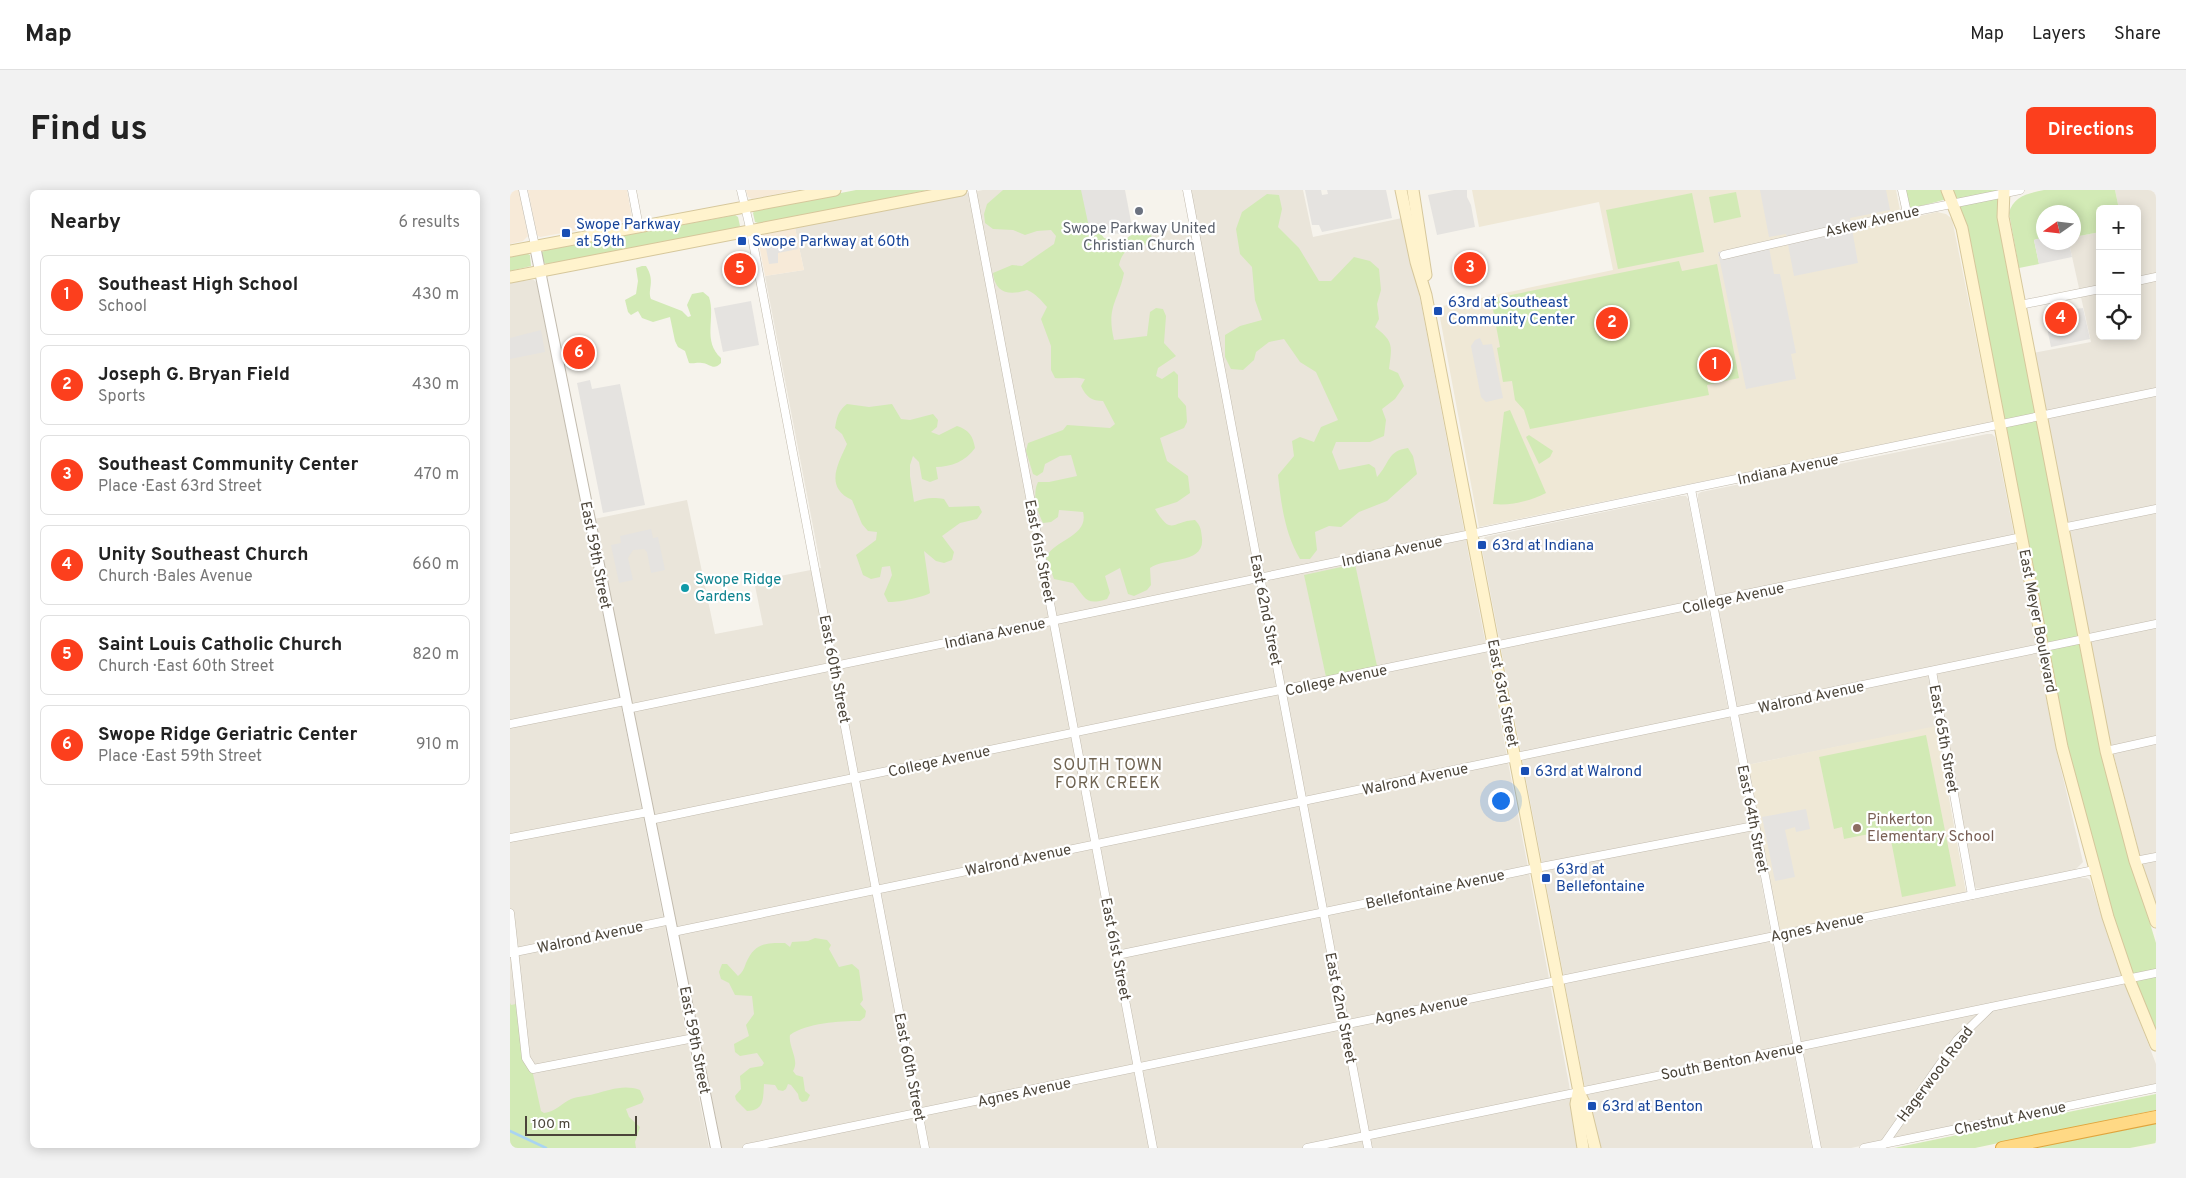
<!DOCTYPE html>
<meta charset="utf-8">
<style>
body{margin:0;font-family:Overpass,sans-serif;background:#f2f2f2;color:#222}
.controls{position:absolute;right:15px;top:15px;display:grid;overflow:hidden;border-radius:8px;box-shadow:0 2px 12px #0003}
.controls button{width:45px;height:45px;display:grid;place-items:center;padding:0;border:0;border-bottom:1px solid #e0e0e0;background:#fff;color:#222;font:25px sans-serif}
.compass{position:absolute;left:1526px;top:15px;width:45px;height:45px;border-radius:50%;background:#fff;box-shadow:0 2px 12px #0003;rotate:256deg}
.scale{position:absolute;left:15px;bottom:12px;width:112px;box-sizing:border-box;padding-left:5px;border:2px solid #4b4439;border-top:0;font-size:14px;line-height:18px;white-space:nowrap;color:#4b4439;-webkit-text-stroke:4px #fff;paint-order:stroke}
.you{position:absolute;left:990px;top:610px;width:18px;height:18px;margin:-12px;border:4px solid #fff;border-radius:50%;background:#1a73e8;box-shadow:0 0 0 8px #1a73e833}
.badge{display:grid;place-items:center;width:32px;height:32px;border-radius:50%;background:#fc3f1d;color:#fff;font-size:16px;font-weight:700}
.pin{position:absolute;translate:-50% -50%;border:2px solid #fff;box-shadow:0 1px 5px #0006}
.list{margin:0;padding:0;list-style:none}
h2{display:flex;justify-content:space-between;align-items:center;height:65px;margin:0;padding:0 20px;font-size:21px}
h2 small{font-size:16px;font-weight:400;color:#767676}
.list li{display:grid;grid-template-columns:32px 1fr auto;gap:15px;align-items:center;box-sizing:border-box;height:80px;margin:0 10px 10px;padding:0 10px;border:1px solid #e0e0e0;border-radius:8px}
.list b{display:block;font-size:19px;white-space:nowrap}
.list p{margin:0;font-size:16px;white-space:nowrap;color:#767676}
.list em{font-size:16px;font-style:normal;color:#767676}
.icon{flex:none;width:28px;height:28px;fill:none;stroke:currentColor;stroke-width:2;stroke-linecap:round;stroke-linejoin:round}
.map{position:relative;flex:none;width:1646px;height:958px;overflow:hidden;border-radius:8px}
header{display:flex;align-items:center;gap:30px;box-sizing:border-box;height:70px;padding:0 25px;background:#fff;border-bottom:1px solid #e0e0e0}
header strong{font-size:24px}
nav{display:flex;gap:28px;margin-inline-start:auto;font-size:18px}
.intro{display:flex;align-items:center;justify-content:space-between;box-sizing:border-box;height:120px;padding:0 30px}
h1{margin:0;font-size:35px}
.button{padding:12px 22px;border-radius:8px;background:#fc3f1d;color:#fff;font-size:18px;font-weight:700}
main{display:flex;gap:30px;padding:0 30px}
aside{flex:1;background:#fff;border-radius:8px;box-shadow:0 2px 12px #0003}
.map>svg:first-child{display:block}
.residential{fill:#eae5da}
.commercial{fill:#f7ead8}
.education{fill:#efe8d6}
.green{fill:#d2eab5}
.parking{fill:#e5e3e0}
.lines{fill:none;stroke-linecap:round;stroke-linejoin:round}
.stream{stroke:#a9d4f2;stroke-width:2.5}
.minor-casing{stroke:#c2bbae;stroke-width:9}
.tertiary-casing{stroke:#c2bbae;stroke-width:12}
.secondary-casing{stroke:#d6c79b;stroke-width:13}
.trunk-casing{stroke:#e0a43c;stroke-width:14}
.minor{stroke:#fff;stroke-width:8}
.tertiary{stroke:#fff;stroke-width:10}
.secondary{stroke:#fff3cd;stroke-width:11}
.trunk{stroke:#ffd985;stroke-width:12}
.worship-dot{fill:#6b7280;stroke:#fff;stroke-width:2}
.transit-dot{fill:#1a4fb4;stroke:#fff;stroke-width:2}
.culture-dot{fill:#0f9aa8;stroke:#fff;stroke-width:2}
.education-dot{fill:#8d6e63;stroke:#fff;stroke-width:2}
.labels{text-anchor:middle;stroke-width:4.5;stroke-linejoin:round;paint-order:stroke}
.street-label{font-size:15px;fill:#4b4439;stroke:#fff}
.transit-label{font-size:15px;fill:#164399;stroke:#fff;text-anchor:start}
.worship-label{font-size:15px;fill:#5b616d;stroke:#fff}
.culture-label{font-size:15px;fill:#0d838f;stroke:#fff;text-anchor:start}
.education-label{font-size:15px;fill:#785e54;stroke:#fff;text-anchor:start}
.neighbourhood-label{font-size:16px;letter-spacing:1px;fill:#6e6250;stroke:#fff}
</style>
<header>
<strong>Map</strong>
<nav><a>Map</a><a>Layers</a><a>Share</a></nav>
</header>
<div class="intro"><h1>Find us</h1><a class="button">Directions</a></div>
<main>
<aside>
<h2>Nearby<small>6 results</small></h2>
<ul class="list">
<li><span class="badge">1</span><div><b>Southeast High School</b><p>School</p></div><em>430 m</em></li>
<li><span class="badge">2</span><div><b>Joseph G. Bryan Field</b><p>Sports</p></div><em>430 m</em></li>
<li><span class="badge">3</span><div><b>Southeast Community Center</b><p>Place · East 63rd Street</p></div><em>470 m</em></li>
<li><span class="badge">4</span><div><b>Unity Southeast Church</b><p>Church · Bales Avenue</p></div><em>660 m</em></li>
<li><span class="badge">5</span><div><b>Saint Louis Catholic Church</b><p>Church · East 60th Street</p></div><em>820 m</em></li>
<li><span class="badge">6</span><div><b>Swope Ridge Geriatric Center</b><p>Place · East 59th Street</p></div><em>910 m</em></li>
</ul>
</aside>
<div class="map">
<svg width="1646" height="958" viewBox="0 0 1646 958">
<rect width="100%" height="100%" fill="#f6f3ec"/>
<g class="residential">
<path d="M473,0H567L579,56L687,35L681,0H793L803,47L892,28L911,113L1059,894L1067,958H212L84,329L177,310L205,444L253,435L244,391L311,378L255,86L294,80L285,38Z"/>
<path d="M1605,0H1646V719L1628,658L1599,547L1523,163L1581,152L1559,53L1564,52V47L1590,42V146H1627V19H1609Z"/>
<path d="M20,90H24L27,93L199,958H0V93Z"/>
<path d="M1477,244H1482L1485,247L1545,554L1573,672L1565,680L1471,699L1466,698L1464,695L1435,535L1237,575L1188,310V304L1191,302Z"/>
<path d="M1170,306H1176L1178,309L1302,958H1090L1073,888L971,354L975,347Z"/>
<path d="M1568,688H1577L1580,690L1603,762L1646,874V895L1341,958H1311L1272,752L1274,749Z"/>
</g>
<g class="commercial">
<path d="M0,0H9L18,46L13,51L0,54Z"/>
<path d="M18,0H117L122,28L119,31L30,47L27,45Z"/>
<path d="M236,0H286L242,9L238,7Z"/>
<path d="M285,38L294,80L255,86L249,54L251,47L256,44Z"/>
</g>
<g class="education">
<path d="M962,0H1386L1392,30L1427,22L1436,24L1442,29L1483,232L969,337L928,117L1103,80L1089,12L969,37Z"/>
<path d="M1426,536L1456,702L1273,741L1268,739L1237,575Z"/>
</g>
<g class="green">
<path d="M346,0H418L251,34L245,32L243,23L245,20Z"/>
<path d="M493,0H576L585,35L594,48L603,51L615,50C622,43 630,41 640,43L643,50C628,63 614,52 609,75L614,83C608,112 596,117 604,150L637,146L640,122L646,118L653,119L656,126L654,153L666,166L648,178L646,186L652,189L664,181L668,185V207L676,216L677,232L674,238L650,248L657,271L678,286L680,303L667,312L645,319C662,347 662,331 685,330C691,336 691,340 692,348C695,375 655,367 640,378L641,395L637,400L624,406L618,404L610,378L595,386L600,403L597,409C575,416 576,408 563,393L544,389L536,367C546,349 579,346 573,322L549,320L548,327L541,332L533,333C527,321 522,304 528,292H539L567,286L561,265L550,266L535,274L533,282L527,286L523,284L516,261L518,253L553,240L557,235L600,238L605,234L593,211C582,211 576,207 571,196L575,189C565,186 555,189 545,188L541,180V156L531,129L537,117C531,110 526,104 517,100C499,106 485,103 483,83L502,75L512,76L544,54L546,46L541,40L527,41L515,45L503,40L483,39L475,33L474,24L477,14Z"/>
<path d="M1393,0H1500L1488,16L1551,359L1590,559L1609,632L1646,753V846L1610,751L1556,556L1445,7L1399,19Z"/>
<path d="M1534,0H1605L1609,19H1590V42L1564,47V22H1534L1533,41L1530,42L1531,48L1524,50L1529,74L1509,78L1499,23C1503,6 1519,3 1534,0Z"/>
<path d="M1226,2L1231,27L1204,33L1199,7Z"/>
<path d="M1182,3L1194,62L1108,79L1096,20Z"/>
<path d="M757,4L769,5L772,19L768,37L789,58L809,91H821L844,67L860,71L869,79L871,100L867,114L869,129L865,137C884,152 882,155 879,179L888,183L894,196L885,209L872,219L876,230L874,246L860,252H826L822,262L829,280L859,274L865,278L867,287C880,273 877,261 898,258L903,266L907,284L877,311L849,322L831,337L819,336L805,342L807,360L800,369H790C775,344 771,314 768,285L784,266L782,251L790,247L804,252L811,237L828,230L806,182L790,172L774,149L759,152L746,162L744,170L733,180L721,179L715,167V145L730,136L752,130L745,110L742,77L730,64L726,39L732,22Z"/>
<path d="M225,25L228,27L230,36L225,39L36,74L32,71V62L37,60Z"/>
<path d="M16,63L20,65L21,76L0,81V66Z"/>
<path d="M1169,71L1172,81L1207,74L1229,188L1197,195L1199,205L1020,239L1014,220L1005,210L1002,191L993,192L987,158L990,157L981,109Z"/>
<path d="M132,76H136C146,92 137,99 141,109L172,121L178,127L181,126L177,115L182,104L193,102L199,107C206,128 192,151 211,168V173C203,181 201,174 192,173C187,172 184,174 179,173L175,161L168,157L165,151L160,127L143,132L132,128L128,121L121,125L118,122L115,110L126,104L128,91L126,78Z"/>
<path d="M337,214L359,217L382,214L391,229L400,230L423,224L428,230L427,237L421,242L429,245L447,236C459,240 463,246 465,258C456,271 441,277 426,277L428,289L420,292L412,289L409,272L403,266L400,275V286L404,312C415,308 422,307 434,309L439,317L469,316L472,322L467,329L450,333L432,346L444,362L442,370L434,373L426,371L414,361L420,403C414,407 386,413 378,412L374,404L382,385L380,376L372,377L370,387L361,389L353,385L346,365L366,350L367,342L358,341L352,334L342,310C314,297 328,274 337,254L332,244L325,238C327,227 328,221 337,214Z"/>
<path d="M1000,220L1036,303C1020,311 1001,316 983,314L994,222Z"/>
<path d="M1019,245L1043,261L1040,267L1029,274L1016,247Z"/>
<path d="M845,374L867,476L816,487L794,385Z"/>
<path d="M1416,545L1446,696L1392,707L1379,640L1334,649L1332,637L1324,639L1309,567Z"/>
<path d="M305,748L317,750L321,755L319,759L329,777L342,774L349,780L353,810L350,814L356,821L355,827L350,831C330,831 296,833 280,845C278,857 290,870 283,881L286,885L293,887L295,901L300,905L297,911L292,912L289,909L288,904L281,895L278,894L276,899L273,901L268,900L265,895L254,894C253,907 255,921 237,921L226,910L225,906L231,899L230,886L240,878L252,876L254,873L247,863L230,866L225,862L224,854L239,846L236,835L244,824L242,806L225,805L219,793L211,789L209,782L212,774H217L228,786C232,783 234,779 236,773C245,753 254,753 275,753L280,757L282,752L298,751Z"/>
<path d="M0,813L1,815L6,814L14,869L23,884L31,921L34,923C45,922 52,913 61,909C69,906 77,906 84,904C100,900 114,894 130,900L134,909L132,913L116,919L119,927L130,937L125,952L126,958H0Z"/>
<path d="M1646,904V920L1465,958H1384Z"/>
<path d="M1646,931V953L1620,958H1514Z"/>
</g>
<g class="parking">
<path d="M571,0H615L623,42L612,44L580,42Z"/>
<path d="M795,0H811L812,5L818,4L817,0H876L882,28L812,42L809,35H802Z"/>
<path d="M944,0H957V7L961,15L965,37L927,45L918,5Z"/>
<path d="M1250,0H1376L1380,20L1340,28L1348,73L1284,86L1276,44L1259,47Z"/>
<path d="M1530,41H1533L1534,52L1559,53L1562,67L1529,74L1524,50L1531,48Z"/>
<path d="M285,46L288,59L268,63V73L259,74L255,53Z"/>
<path d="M1258,52L1264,84H1270L1286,163L1281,164L1286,189L1236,199L1208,62Z"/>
<path d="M241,111L249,155L213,162L204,118Z"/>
<path d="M1573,118L1580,149L1541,157L1537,138L1567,131L1565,119Z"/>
<path d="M31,140L35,162L0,169V148Z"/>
<path d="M970,148L973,155L982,154L993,208L976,212L971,207L961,156L965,150Z"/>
<path d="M80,190L82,199L110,194L135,315L93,323L67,193Z"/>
<path d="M141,339L143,348L148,347L155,380L141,383L137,362L134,359L123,360L118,368L123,390L109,393L101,355L111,353L110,346Z"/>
<path d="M1296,619L1300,639L1286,642L1285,637L1275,640L1285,687L1265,691L1252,627Z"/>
</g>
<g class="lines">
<path class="stream" d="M0,941L36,958"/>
<g class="minor-casing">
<g id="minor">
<path d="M13,0L25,56"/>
<path d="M122,0L129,37"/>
<path d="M231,0L241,42L415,958"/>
<path d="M462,0L643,958"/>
<path d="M677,0L858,958"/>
<path d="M1392,0L1397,23"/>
<path d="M1214,65L1397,23L1510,0"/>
<path d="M1627,91L1646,87"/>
<path d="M1510,115L1590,99"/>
<path d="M1181,299L1307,958"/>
<path d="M1552,338L1646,319"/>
<path d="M1422,481L1462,705"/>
<path d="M117,519L1646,202"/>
<path d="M0,534L115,511"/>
<path d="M1596,561L1646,550"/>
<path d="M140,630L1512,347"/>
<path d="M0,648L138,622"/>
<path d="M1625,671L1646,667"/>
<path d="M0,723L16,868L23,879L184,848"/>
<path d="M163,742L1646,434"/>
<path d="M0,763L161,730"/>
<path d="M607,765L1026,678L1244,636"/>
<path d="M1374,954L1447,850L1480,818"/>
<path d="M237,958L1584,680"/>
<path d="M797,958L1646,783"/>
<path d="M1354,958L1646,898"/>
</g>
</g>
<g class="tertiary-casing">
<path id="tertiary" d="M25,56L206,958"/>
</g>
<g class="secondary-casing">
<g id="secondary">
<path d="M891,0L906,72L916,105L1069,902L1074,913L1085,958"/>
<path d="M903,0L916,85"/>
<path d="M1437,0L1452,38L1552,557L1598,727L1619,789L1646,855"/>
<path d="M1494,0L1493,27L1596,561L1625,671L1646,732"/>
<path d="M0,61L325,0"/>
<path d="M0,87L451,0"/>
<path d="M1068,903L1066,914L1073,958"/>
</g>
</g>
<g class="trunk-casing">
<path id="trunk" d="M1492,958L1646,927"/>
</g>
<use href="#minor" class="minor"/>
<use href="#tertiary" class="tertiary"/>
<use href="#secondary" class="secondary"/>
<use href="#trunk" class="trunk"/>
</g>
<circle class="worship-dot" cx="629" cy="21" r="5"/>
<g class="transit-dot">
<rect x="51" y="38" width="10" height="10" rx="2.5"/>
<rect x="227" y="46" width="10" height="10" rx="2.5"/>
<rect x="923" y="116" width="10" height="10" rx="2.5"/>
<rect x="967" y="350" width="10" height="10" rx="2.5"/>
<rect x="1010" y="576" width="10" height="10" rx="2.5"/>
<rect x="1031" y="683" width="10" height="10" rx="2.5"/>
<rect x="1077" y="911" width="10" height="10" rx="2.5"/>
</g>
<circle class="culture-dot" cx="175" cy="398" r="5"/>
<circle class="education-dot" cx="1347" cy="638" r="5"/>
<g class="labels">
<g class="street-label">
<text transform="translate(1362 31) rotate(-13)" y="5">Askew Avenue</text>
<text transform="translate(1278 279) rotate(-12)" y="5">Indiana Avenue</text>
<text transform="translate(530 361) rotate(79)" y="5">East 61st Street</text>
<text transform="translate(882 361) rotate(-12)" y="5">Indiana Avenue</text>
<text transform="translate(86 365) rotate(79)" y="5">East 59th Street</text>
<text transform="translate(1223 408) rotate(-12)" y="5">College Avenue</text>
<text transform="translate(756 420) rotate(79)" y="5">East 62nd Street</text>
<text transform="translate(1528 431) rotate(79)" y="5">East Meyer Boulevard</text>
<text transform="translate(485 443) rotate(-12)" y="5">Indiana Avenue</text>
<text transform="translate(325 479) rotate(79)" y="5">East 60th Street</text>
<text transform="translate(826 490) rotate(-12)" y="5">College Avenue</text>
<text transform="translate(993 503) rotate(79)" y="5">East 63rd Street</text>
<text transform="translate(1301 507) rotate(-12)" y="5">Walrond Avenue</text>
<text transform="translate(1434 549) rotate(80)" y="5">East 65th Street</text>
<text transform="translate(429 571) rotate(-12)" y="5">College Avenue</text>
<text transform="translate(905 589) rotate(-12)" y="5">Walrond Avenue</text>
<text transform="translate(1243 629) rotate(79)" y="5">East 64th Street</text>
<text transform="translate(508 670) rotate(-12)" y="5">Walrond Avenue</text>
<text transform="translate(925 699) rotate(-12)" y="5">Bellefontaine Avenue</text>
<text transform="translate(1307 737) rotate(-12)" y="5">Agnes Avenue</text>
<text transform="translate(80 747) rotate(-12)" y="5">Walrond Avenue</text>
<text transform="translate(606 759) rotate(79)" y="5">East 61st Street</text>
<text transform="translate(831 818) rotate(79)" y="5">East 62nd Street</text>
<text transform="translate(911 819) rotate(-12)" y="5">Agnes Avenue</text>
<text transform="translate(185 850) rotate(79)" y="5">East 59th Street</text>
<text transform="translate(1222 871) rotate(-11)" y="5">South Benton Avenue</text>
<text transform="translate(400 877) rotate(79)" y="5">East 60th Street</text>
<text transform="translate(1425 884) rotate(-53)" y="5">Hagerwood Road</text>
<text transform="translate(514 902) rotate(-12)" y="5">Agnes Avenue</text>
<text transform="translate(1500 928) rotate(-12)" y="5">Chestnut Avenue</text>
</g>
<g class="transit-label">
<text x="66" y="39">Swope Parkway<tspan x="66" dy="17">at 59th</tspan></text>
<text x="242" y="56">Swope Parkway at 60th</text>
<text x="938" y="117">63rd at Southeast<tspan x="938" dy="17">Community Center</tspan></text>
<text x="982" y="360">63rd at Indiana</text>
<text x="1025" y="586">63rd at Walrond</text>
<text x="1046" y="684">63rd at<tspan x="1046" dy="17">Bellefontaine</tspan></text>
<text x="1092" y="921">63rd at Benton</text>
</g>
<g class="worship-label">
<text x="629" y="43">Swope Parkway United<tspan x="629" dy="17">Christian Church</tspan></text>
</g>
<g class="culture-label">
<text x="185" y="394">Swope Ridge<tspan x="185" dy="17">Gardens</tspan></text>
</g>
<g class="education-label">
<text x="1357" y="634">Pinkerton<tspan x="1357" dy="17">Elementary School</tspan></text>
</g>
<g class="neighbourhood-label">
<text x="598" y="580">SOUTH TOWN<tspan x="598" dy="18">FORK CREEK</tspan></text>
</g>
</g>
</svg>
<div class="controls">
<button>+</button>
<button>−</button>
<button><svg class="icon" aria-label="locate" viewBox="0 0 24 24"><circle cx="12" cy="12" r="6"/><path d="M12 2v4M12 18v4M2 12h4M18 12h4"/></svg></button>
</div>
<svg class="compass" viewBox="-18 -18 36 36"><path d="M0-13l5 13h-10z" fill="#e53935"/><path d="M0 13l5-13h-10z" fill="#767676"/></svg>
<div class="scale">100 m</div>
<div class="you"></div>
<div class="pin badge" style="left:1205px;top:175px">1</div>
<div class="pin badge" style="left:1102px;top:133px">2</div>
<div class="pin badge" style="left:960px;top:78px">3</div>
<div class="pin badge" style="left:1551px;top:128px">4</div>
<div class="pin badge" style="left:230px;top:79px">5</div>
<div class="pin badge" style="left:69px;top:163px">6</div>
</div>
</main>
